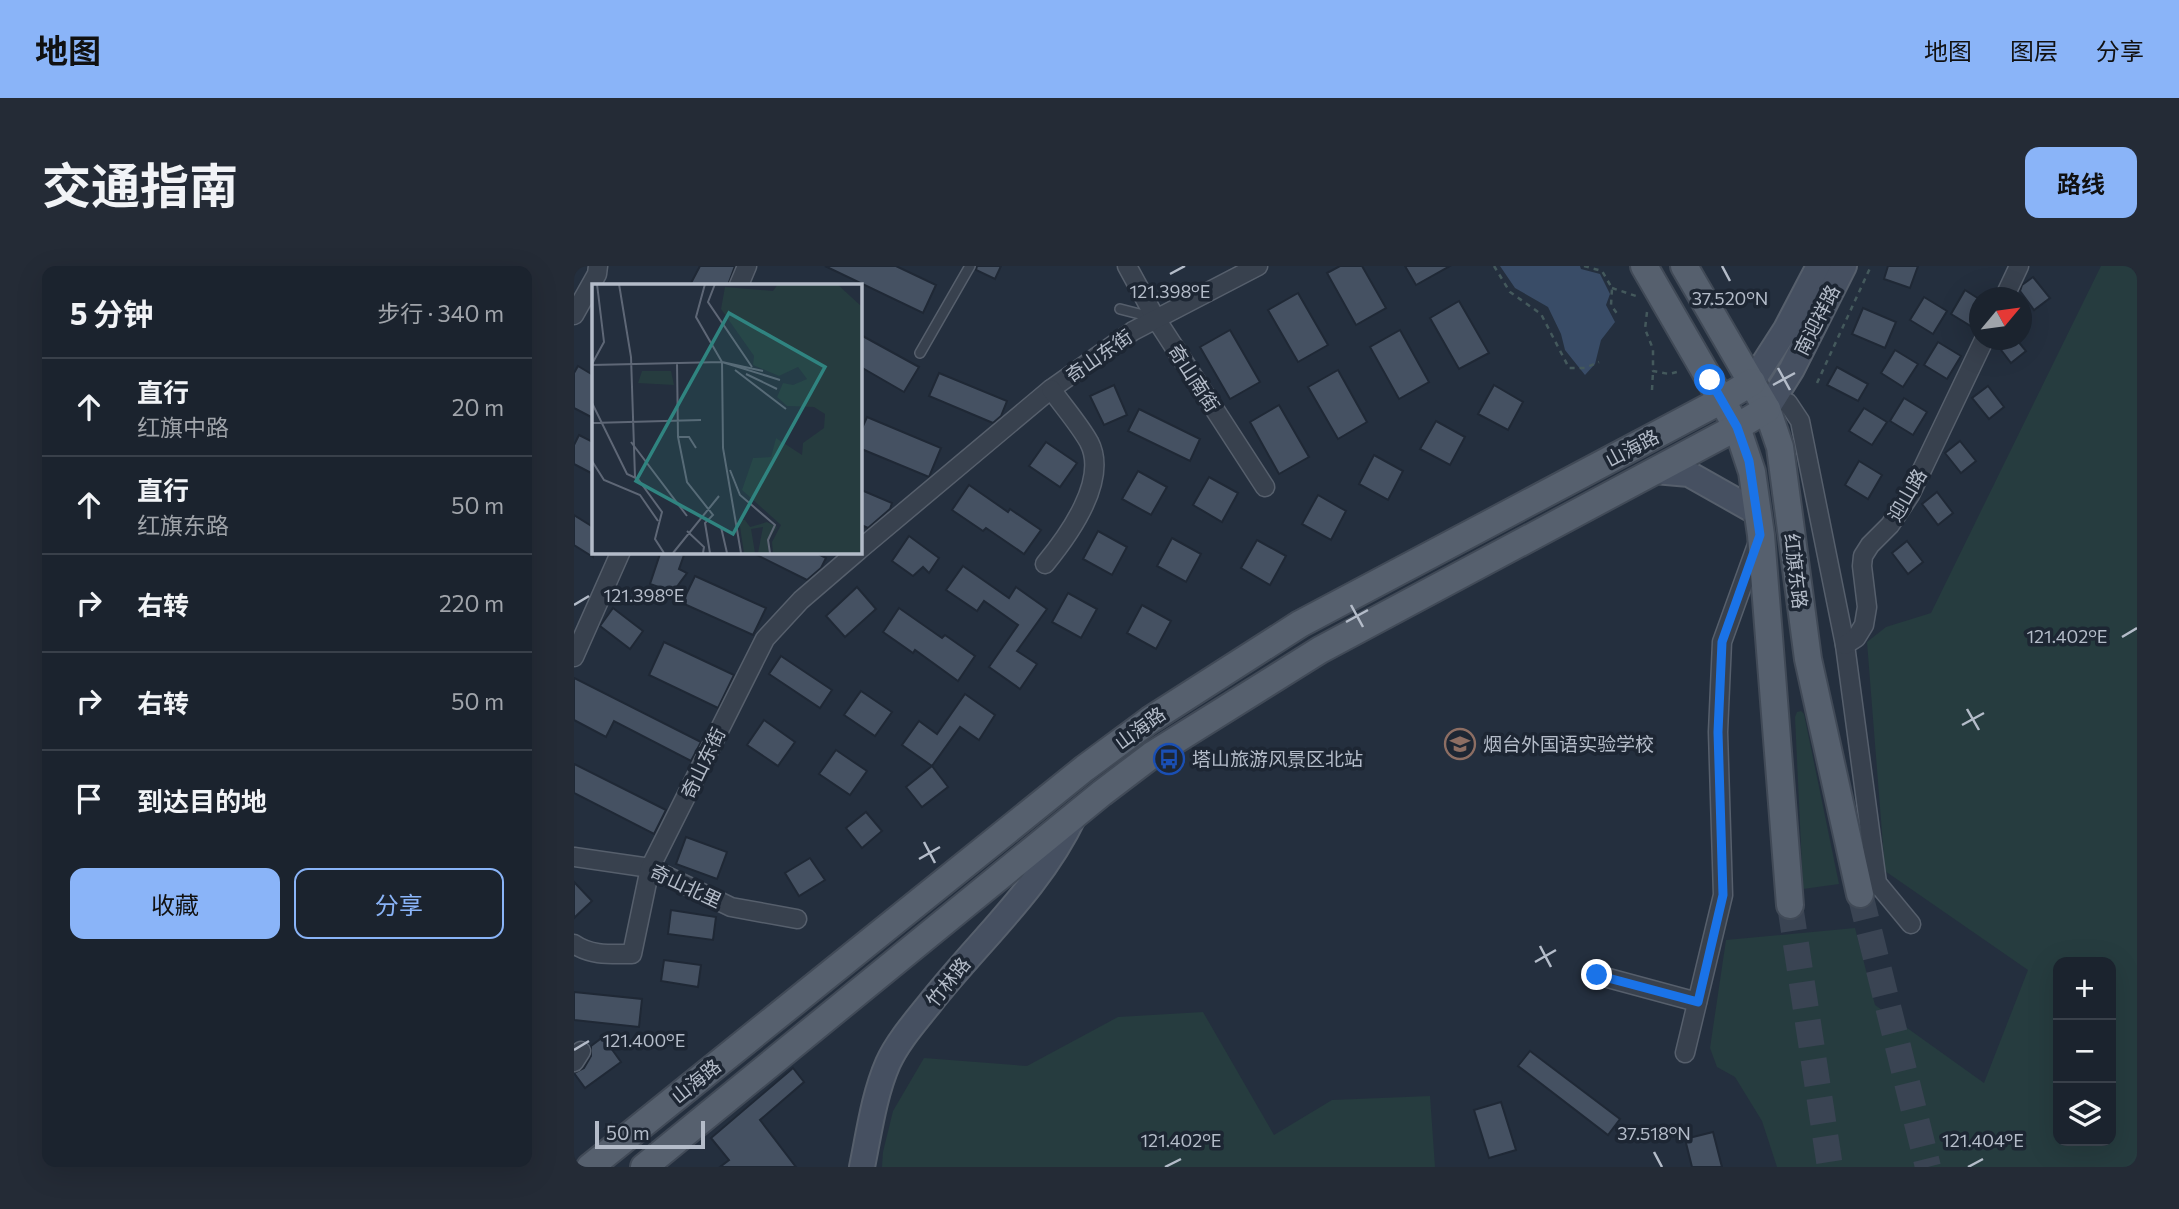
<!DOCTYPE html>
<html lang="zh">
<meta charset="utf-8">
<style>
body{margin:0;font-family:Commissioner,"Noto Sans SC",sans-serif;background:#242b36;color:#f1f3f6}
.controls{position:absolute;right:21px;bottom:21px;display:grid;overflow:hidden;border-radius:14px;box-shadow:0 7px 28px #0002}
.controls button{width:63px;height:63px;display:grid;place-items:center;padding:0;border:0;border-bottom:2px solid #39404a;background:#1b232e;color:#f1f3f6;font:35px sans-serif}
.compass{position:absolute;left:1395px;top:21px;width:63px;height:63px;border-radius:50%;background:#1b232e;box-shadow:0 7px 28px #0002;rotate:61deg}
.scale{position:absolute;left:21px;bottom:18px;width:110px;box-sizing:border-box;padding-left:7px;border:4px solid #b4bcc9;border-top:0;font-size:19px;line-height:24px;white-space:nowrap;color:#b4bcc9;-webkit-text-stroke:5px #1d2633;paint-order:stroke}
.stop{position:absolute;width:21px;height:21px;margin:-16px;border:5px solid #1a73e8;border-radius:50%;background:#fff}
.stop.end{background:#1a73e8;border-color:#fff;box-shadow:0 2px 7px #0008}
.list{margin:0;padding:0;list-style:none}
h2{display:flex;justify-content:space-between;align-items:center;height:91px;margin:0;padding:0 28px;font-size:30px}
h2 small{font-size:23px;font-weight:400;color:#a0a4aa}
.list li{display:grid;grid-template-columns:46px 1fr auto;gap:21px;align-items:center;box-sizing:border-box;height:98px;padding:0 28px;border-top:2px solid #39404a}
.list b{display:block;font-size:26px;white-space:nowrap}
.list p{margin:0;font-size:23px;white-space:nowrap;color:#a0a4aa}
.list em{font-size:23px;font-style:normal;color:#a0a4aa}
.actions{display:flex;gap:14px;padding:21px 28px}
.actions a{flex:1;padding:16px 0;border:2px solid #8ab4f8;border-radius:14px;text-align:center;font-size:24px;color:#8ab4f8}
.actions .main{background:#8ab4f8;color:#111}
.icon{flex:none;width:38px;height:38px;fill:none;stroke:currentColor;stroke-width:2;stroke-linecap:round;stroke-linejoin:round}
.map{position:relative;flex:none;width:1563px;height:901px;overflow:hidden;border-radius:14px}
header{display:flex;align-items:center;gap:42px;box-sizing:border-box;height:98px;padding:0 35px;background:#8ab4f8;color:#111}
header strong{font-size:33px}
nav{display:flex;gap:38px;margin-inline-start:auto;font-size:24px}
.intro{display:flex;align-items:center;justify-content:space-between;box-sizing:border-box;height:168px;padding:0 42px}
h1{margin:0;font-size:49px}
.button{padding:18px 32px;border-radius:14px;background:#8ab4f8;color:#111;font-size:24px;font-weight:700}
main{display:flex;gap:42px;padding:0 42px}
aside{flex:1;background:#1b232e;border-radius:14px;box-shadow:0 7px 28px #0002}
.map>svg:first-child{display:block}
.green{fill:#263c3f;fill-rule:evenodd}
.water{fill:#394c67}
.building{fill:#455162;stroke:#1f2835;stroke-width:2}
.lines{fill:none;stroke-linecap:round;stroke-linejoin:round}
.primary-tunnel{stroke:#3a4453;stroke-width:26;stroke-dasharray:26 13;stroke-linecap:butt}
.lane-casing{stroke:#565f6c;stroke-width:12}
.street-casing{stroke:#565f6c;stroke-width:21}
.secondary-casing{stroke:#565f6c;stroke-width:28}
.primary-casing{stroke:#414a57;stroke-width:30}
.path{stroke:#44595c;stroke-width:2.5;stroke-dasharray:5 5;stroke-linecap:butt}
.lane{stroke:#38414e;stroke-width:9}
.street{stroke:#38414e;stroke-width:18}
.secondary{stroke:#465061;stroke-width:24}
.primary{stroke:#56606e;stroke-width:26}
.route{stroke:#1a73e8;stroke-width:9}
.ticks{fill:none;stroke:#b4bcc9;stroke-width:2.5}
.labels{text-anchor:middle;stroke-width:7;stroke-linejoin:round;paint-order:stroke}
.street-label{font-size:19px;fill:#b4bcc9;stroke:#1d2633}
.poi-label{font-size:19px;fill:#b4bcc9;stroke:#1d2633;text-anchor:start}
.inset-road{fill:none;stroke:#5e6776;stroke-width:2}
.view{fill:#308480;fill-opacity:0.15;stroke:#308480;stroke-width:3.5}
.inset-edge{fill:none;stroke:#b4bcc9;stroke-width:3.5}
.ticks-label{font-size:18px;text-anchor:middle;fill:#b4bcc9;stroke:#1d2633;stroke-width:7;stroke-linejoin:round;paint-order:stroke}
</style>
<header>
<strong>地图</strong>
<nav><a>地图</a><a>图层</a><a>分享</a></nav>
</header>
<div class="intro"><h1>交通指南</h1><a class="button">路线</a></div>
<main>
<aside>
<h2>5 分钟<small>步行 · 340 m</small></h2>
<ul class="list">
<li><svg class="icon" aria-label="ahead" viewBox="0 0 24 24"><path d="M12 20V5M6 11l6-6 6 6"/></svg><div><b>直行</b><p>红旗中路</p></div><em>20 m</em></li>
<li><svg class="icon" aria-label="ahead" viewBox="0 0 24 24"><path d="M12 20V5M6 11l6-6 6 6"/></svg><div><b>直行</b><p>红旗东路</p></div><em>50 m</em></li>
<li><svg class="icon" aria-label="right" viewBox="0 0 24 24"><path d="M7 20v-9h11M14 6l5 5-5 5"/></svg><div><b>右转</b></div><em>220 m</em></li>
<li><svg class="icon" aria-label="right" viewBox="0 0 24 24"><path d="M7 20v-9h11M14 6l5 5-5 5"/></svg><div><b>右转</b></div><em>50 m</em></li>
<li><svg class="icon" aria-label="arrive" viewBox="0 0 24 24"><path d="M6 21V4h12l-3 4 3 4H6"/></svg><div><b>到达目的地</b></div></li>
</ul>
<div class="actions"><a class="main">收藏</a><a>分享</a></div>
</aside>
<div class="map">
<svg width="1563" height="901" viewBox="0 0 1563 901">
<rect width="100%" height="100%" fill="#242f3e"/>
<g class="green">
<path d="M1527,0H1563V901H1203L1188,855L1161,811L1143,801L1136,782L1152,674L1281,662L1301,739L1410,817L1454,704L1311,605L1293,376L1312,361L1357,347ZM1537,696V875H1484V696Z"/>
<path d="M1227,445L1230,448L1265,618L1229,623L1221,451L1223,446Z"/>
<path d="M629,746L700,869L758,834L856,830L861,901H308L309,886L319,845L350,792L453,800L544,751Z"/>
</g>
<path class="water" d="M926,0H1006L1007,3L1026,8L1036,28L1032,39L1041,56L1027,74L1021,98L1011,109L991,84L987,68L974,41L941,22Z"/>
<g class="building">
<path d="M126,0H161L154,19H116Z"/>
<path d="M251,0H322L362,19L349,47Z"/>
<path d="M403,0H427L421,13L402,4Z"/>
<path d="M766,0H788L812,42L782,59L753,7Z"/>
<path d="M831,0H876L842,19Z"/>
<path d="M1314,0H1344L1336,22L1310,13Z"/>
<path d="M1459,11L1476,32L1460,44L1446,25L1448,19Z"/>
<path d="M1391,24L1405,33V52L1400,62L1377,48Z"/>
<path d="M724,27L754,79L724,96L694,44Z"/>
<path d="M1350,31L1373,45L1359,68L1336,54Z"/>
<path d="M885,35L915,87L885,103L856,52Z"/>
<path d="M1289,42L1322,56L1311,82L1278,68Z"/>
<path d="M656,64L686,116L656,133L626,81Z"/>
<path d="M826,64L855,116L825,133L796,81Z"/>
<path d="M285,68L345,101L330,126L285,100Z"/>
<path d="M1421,74H1443L1452,85L1437,97L1421,76Z"/>
<path d="M1364,76L1387,90L1373,113L1350,99Z"/>
<path d="M1321,84L1344,98L1329,121L1307,107Z"/>
<path d="M4,100L19,109V152L0,142V107Z"/>
<path d="M1263,101L1294,118L1284,135L1253,119Z"/>
<path d="M764,104L793,156L764,173L734,121Z"/>
<path d="M365,107L433,135L427,150L419,157L355,130Z"/>
<path d="M540,119L553,149L530,159L516,130Z"/>
<path d="M920,119L949,136L934,164L904,148Z"/>
<path d="M1414,120L1430,141L1415,153L1398,132Z"/>
<path d="M1330,132L1353,146L1339,169L1316,155Z"/>
<path d="M705,139L735,191L705,208L676,156Z"/>
<path d="M1290,142L1313,156L1298,179L1275,165Z"/>
<path d="M565,143L626,173L616,195L554,165Z"/>
<path d="M293,151L367,182L355,211L285,182V169Z"/>
<path d="M862,155L891,171L876,199L846,183Z"/>
<path d="M5,169L19,176V208L0,198V179Z"/>
<path d="M1386,175L1402,195L1387,207L1371,187Z"/>
<path d="M472,176L503,197L486,221L455,200Z"/>
<path d="M800,189L829,205L814,234L785,218Z"/>
<path d="M1285,195L1308,209L1294,233L1271,219Z"/>
<path d="M564,205L593,221L577,249L548,233Z"/>
<path d="M635,211L664,227L648,256L619,239Z"/>
<path d="M395,219L434,246L436,243L467,264L450,288L412,262L409,265L378,244Z"/>
<path d="M285,223L318,237L316,243L294,262L285,258Z"/>
<path d="M1363,226L1379,247L1364,259L1348,238Z"/>
<path d="M744,229L772,245L757,274L728,258Z"/>
<path d="M0,249L19,261V291L0,279Z"/>
<path d="M524,265L553,281L538,309L509,293Z"/>
<path d="M335,270L365,292L355,307L349,301L339,310L318,295Z"/>
<path d="M598,272L627,288L612,316L583,300Z"/>
<path d="M683,274L712,290L696,319L667,302Z"/>
<path d="M1333,275L1349,296L1334,308L1318,287Z"/>
<path d="M87,285H99L110,289L105,303L113,307L99,326L76,318Z"/>
<path d="M175,285H239L252,292L247,302L233,314Z"/>
<path d="M389,300L435,332L442,321L473,343L443,385L463,398L446,423L415,401L444,359L410,335L403,345L372,324Z"/>
<path d="M121,310L192,342L179,369L108,337Z"/>
<path d="M283,321L302,343L271,371L252,350Z"/>
<path d="M494,327L523,343L507,372L478,356Z"/>
<path d="M568,339L597,355L582,383L553,367Z"/>
<path d="M39,342L69,365L56,383L26,360Z"/>
<path d="M325,342L368,372L371,369L401,390L384,415L341,384L339,387L309,366Z"/>
<path d="M90,376L160,409L144,442L75,409Z"/>
<path d="M207,390L258,424L246,442L195,408Z"/>
<path d="M0,412L127,476L117,495L40,455L32,471L0,454Z"/>
<path d="M287,425L318,446L301,470L270,449Z"/>
<path d="M391,428L421,449L405,474L386,461L358,500L328,479L345,455L363,468Z"/>
<path d="M190,454L221,476L204,500L173,479Z"/>
<path d="M262,484L293,505L276,529L245,508Z"/>
<path d="M0,498L92,544L80,568L0,527Z"/>
<path d="M358,500L374,521L348,541L332,521Z"/>
<path d="M292,546L308,565L288,582L272,562Z"/>
<path d="M112,571L153,586L143,613L102,598Z"/>
<path d="M236,592L251,614L225,630L211,607Z"/>
<path d="M0,616L18,635L0,652Z"/>
<path d="M97,644L142,651L139,674L94,668Z"/>
<path d="M90,694L127,699L124,721L87,715Z"/>
<path d="M0,726L68,733L65,761L0,754Z"/>
<path d="M29,771L47,796L11,822L0,807L10,802L17,790V780Z"/>
<path d="M956,785L1046,853L1034,869L944,800Z"/>
<path d="M219,802L230,816L186,854L222,901H146L155,894L137,872Z"/>
<path d="M927,836L942,884L915,892L900,844Z"/>
<path d="M1139,866L1148,901H1118L1111,873Z"/>
</g>
<g class="lines">
<g class="primary-tunnel">
<path d="M1286,628L1354,901"/>
<path d="M1216,639L1256,901"/>
</g>
<g class="lane-casing">
<g id="lane">
<path d="M546,43L581,52"/>
<path d="M346,87L396,0"/>
</g>
</g>
<g class="street-casing">
<g id="street">
<path d="M553,0L582,53L691,221"/>
<path d="M165,19L173,0"/>
<path d="M1430,32L1445,0"/>
<path d="M0,49L23,8L24,0"/>
<path d="M1193,143L1205,134L1214,137L1226,155L1271,379L1303,617L1337,658"/>
<path d="M285,284L477,123L559,65L684,0"/>
<path d="M471,298C494,270 535,214 515,176C505,158 489,140 477,123"/>
<path d="M1271,379L1282,372L1290,359L1293,341L1288,300L1289,290L1296,279L1316,259L1336,229L1410,74"/>
<path d="M0,391L47,285"/>
<path d="M0,591L76,602L157,641L223,653"/>
<path d="M0,678C17,690 38,688 58,688L76,602L191,373L227,334L284,285"/>
<path d="M1023,709L1123,736"/>
<path d="M1111,787L1149,629L1144,466L1148,376L1184,276"/>
<path d="M0,796L7,785"/>
</g>
</g>
<g class="secondary-casing">
<g id="secondary">
<path d="M1178,116L1212,63L1245,0"/>
<path d="M1193,143L1218,103L1270,0"/>
<path d="M1081,205L1115,208L1184,247"/>
<path d="M288,901C295,867 300,829 314,797C324,775 342,755 357,736C405,675 466,622 500,550"/>
</g>
</g>
<g class="primary-casing">
<g id="primary">
<path d="M1070,0L1163,161L1178,206L1187,269L1216,639"/>
<path d="M1110,0L1193,143L1206,181L1234,393L1286,628"/>
<path d="M16,901L511,502L576,454L726,358L1148,134L1178,116"/>
<path d="M70,901L528,527L578,489L746,384L1163,161L1193,143"/>
</g>
</g>
<g class="path">
<path d="M920,0L936,26L967,48L995,102H1011L1025,96"/>
<path d="M1010,0L1028,5L1038,22L1037,39L1044,49"/>
<path d="M1038,22L1065,31"/>
<path d="M1073,46L1071,63L1079,83V105L1095,108L1103,106"/>
<path d="M1243,117L1297,0"/>
<path d="M1078,124L1079,105"/>
</g>
<use href="#lane" class="lane"/>
<use href="#street" class="street"/>
<use href="#secondary" class="secondary"/>
<use href="#primary" class="primary"/>
</g>
<g class="lines">
<path class="route" d="M1023,709L1124,736L1149,629L1144,466L1148,376L1186,269L1175,195L1163,161L1136,114"/>
</g>
<path class="ticks" d="M1148,0L1156,15M596,8L611,0M1204,102L1216,124M1199,119L1221,107M0,339L15,330M777,339L789,361M772,356L794,344M1548,371L1563,362M1393,443L1405,464M1388,459L1410,447M350,576L361,597M345,593L366,581M966,680L977,701M961,696L982,684M0,784L15,775M1080,886L1088,901M591,901L607,893M1394,901L1409,893"/>
<defs>
<g id="school-ring" transform="scale(1.575)"><circle r="9.5" fill="#1d2633" stroke="#8d6e63" stroke-width="1.5"/><path d="M0-5L7-2L0 1L-7-2ZM-4 1L0 2.5L4 1V4Q0 6-4 4Z" fill="#8d6e63"/></g>
<g id="bus-ring" transform="scale(1.575)"><circle r="9.5" fill="#1d2633" stroke="#1a4fb4" stroke-width="1.5"/><path d="M-5-6H5V4H4V6H2V4H-2V6H-4V4H-5ZM-3.5-4V0h7V-4ZM-3.5 1.2v1.5H-2V1.2ZM2 1.2v1.5H3.5V1.2Z" fill="#1a4fb4"/></g>
</defs>
<g fill-rule="evenodd">
<use href="#school-ring" x="886" y="478"/>
<use href="#bus-ring" x="595" y="493"/>
</g>
<g class="labels">
<g class="street-label">
<text transform="translate(1243 54) rotate(-63)" y="7">南迎祥路</text>
<text transform="translate(525 90) rotate(-35)" y="7">奇山东街</text>
<text transform="translate(620 112) rotate(57)" y="7">奇山南街</text>
<text transform="translate(1058 182) rotate(-28)" y="7">山海路</text>
<text transform="translate(1333 229) rotate(-60)" y="7">迎山路</text>
<text transform="translate(1222 305) rotate(83)" y="7">红旗东路</text>
<text transform="translate(566 462) rotate(-36)" y="7">山海路</text>
<text transform="translate(129 497) rotate(-64)" y="7">奇山东街</text>
<text transform="translate(112 620) rotate(25)" y="7">奇山北里</text>
<text transform="translate(374 716) rotate(-51)" y="7">竹林路</text>
<text transform="translate(122 815) rotate(-39)" y="7">山海路</text>
</g>
<g class="poi-label">
<text x="909" y="485">烟台外国语实验学校</text>
<text x="618" y="500">塔山旅游风景区北站</text>
</g>
</g>
<g transform="translate(18 18)">
<rect width="270" height="270" fill="#242f3e"/>
<path d="M186,0H245L269,22V269H181L180,258L189,241L150,206L161,174L179,173L184,154L210,171L211,159L232,144L233,130L222,123L195,122L185,113L191,99L201,101L215,95L206,83L187,92L161,81L162,72L129,25L133,3L181,7ZM50,87H79L82,101L46,99ZM147,236H153L158,243L175,238L185,243L176,256L177,269H166L171,243L159,245L163,269H152Z" fill="#263c3f"/>
<path class="inset-road" d="M27,0L39,73L43,193M113,0L104,33L130,78L131,164L149,269M123,0L116,18L160,83M130,78L171,87M85,79L86,153L95,198L121,231L113,239L118,269M0,80L12,58L5,0M0,81L130,78L188,96M143,86L194,125M154,90L185,105M0,119L35,190L46,195L70,228L63,255L72,269M0,139L109,136M86,153H97L104,164M39,158L95,232M0,177L12,196L48,211L66,237M138,186L148,211L183,241L176,256L178,269M129,243L135,269M95,247L112,263L111,269M81,269L127,212"/>
<path class="view" d="M137,29L233,83L141,250L44,197Z"/>
<rect width="270" height="270" class="inset-edge"/>
</g>
<g class="ticks-label">
<text x="596" y="32">121.398°E</text>
<text x="1156" y="39">37.520°N</text>
<text x="70" y="336">121.398°E</text>
<text x="1493" y="377">121.402°E</text>
<text x="70" y="781">121.400°E</text>
<text x="1080" y="874">37.518°N</text>
<text x="607" y="881">121.402°E</text>
<text x="1409" y="881">121.404°E</text>
</g>
</svg>
<div class="controls">
<button>+</button>
<button>−</button>
<button><svg class="icon" aria-label="layers" viewBox="0 0 24 24"><path d="M12 4l9 5-9 5-9-5zM3 14l9 5 9-5"/></svg></button>
</div>
<svg class="compass" viewBox="-18 -18 36 36"><path d="M0-13l5 13h-10z" fill="#e53935"/><path d="M0 13l5-13h-10z" fill="#a0a4aa"/></svg>
<div class="scale">50 m</div>
<div class="stop" style="left:1136px;top:114px"></div>
<div class="stop end" style="left:1023px;top:709px"></div>
</div>
</main>
